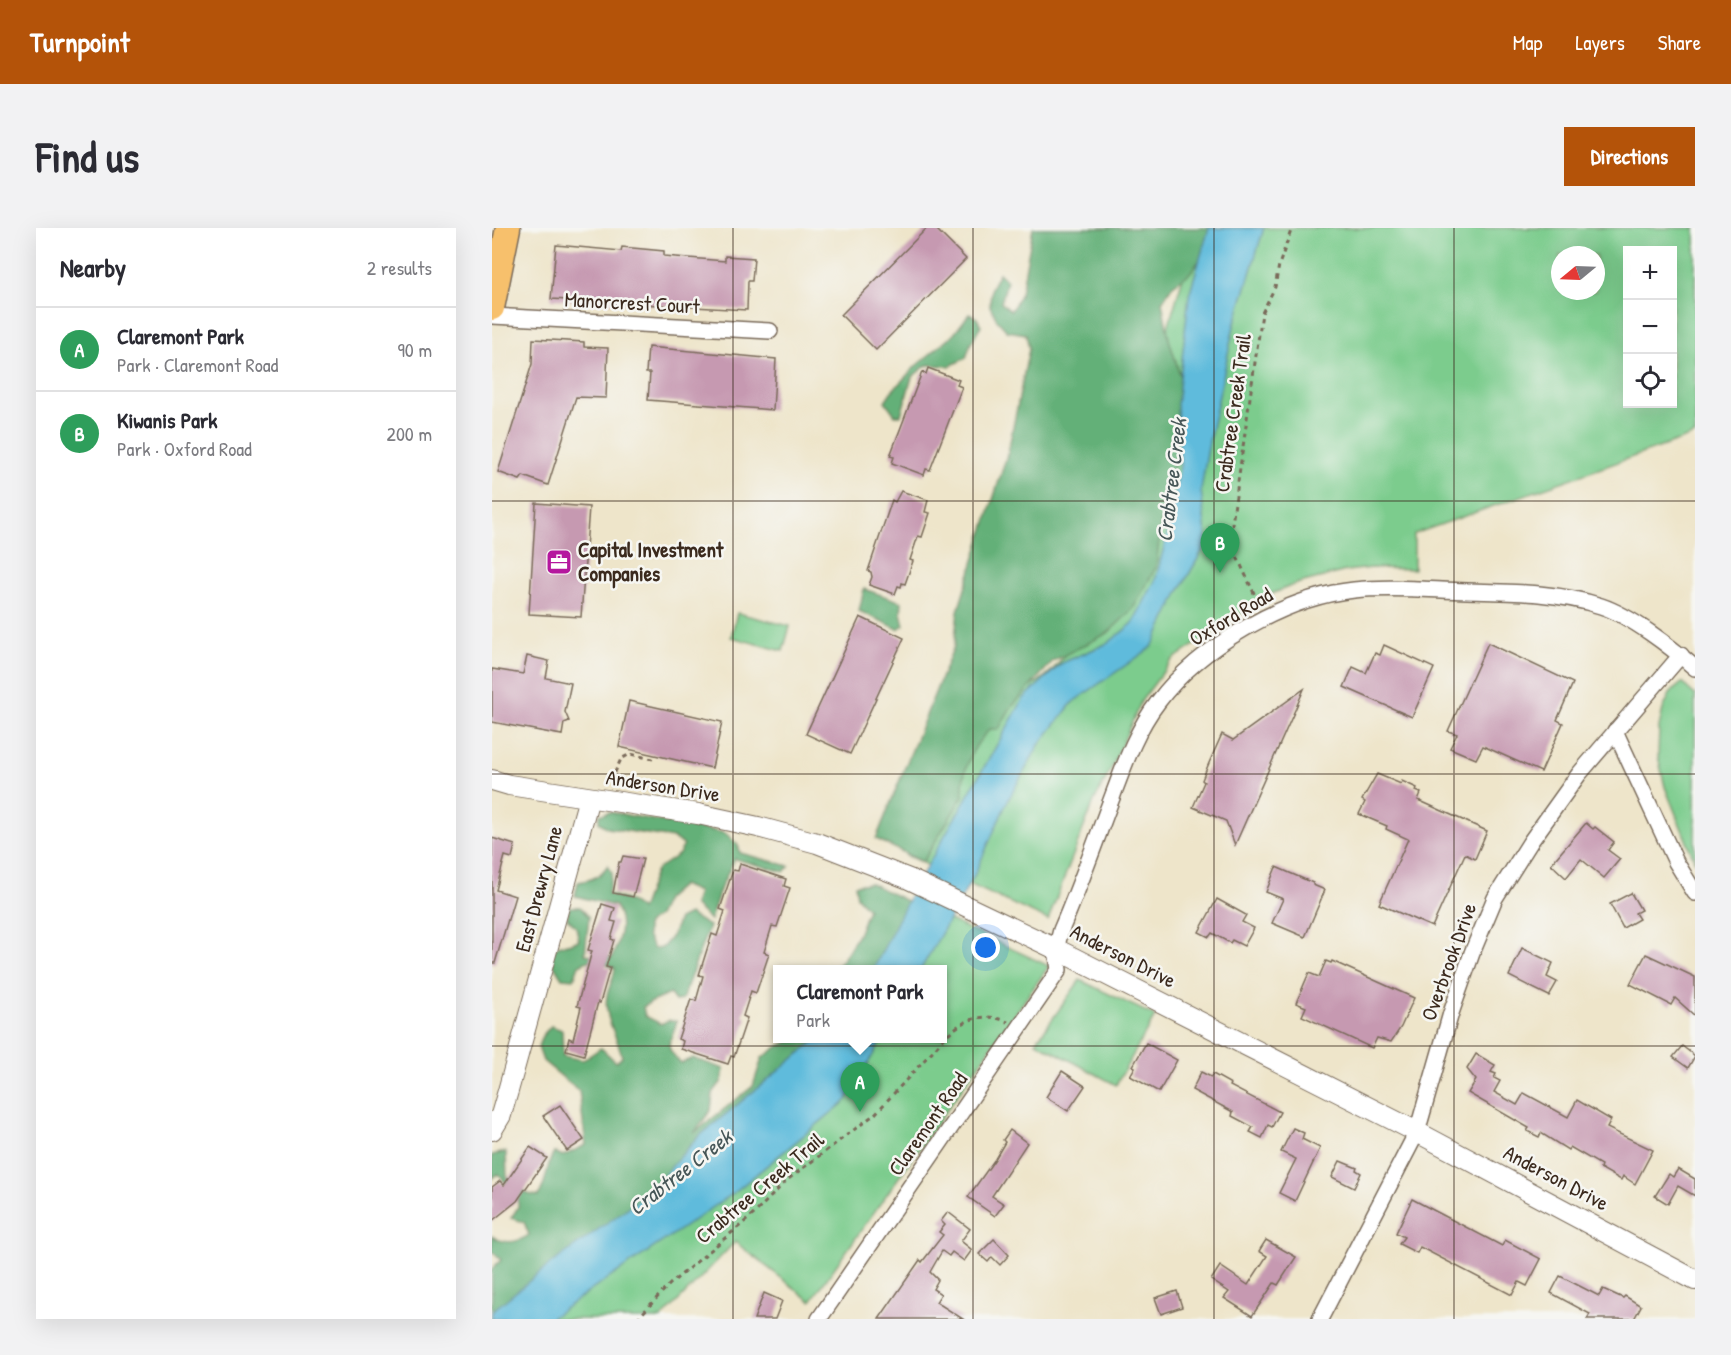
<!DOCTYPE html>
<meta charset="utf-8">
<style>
body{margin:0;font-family:"Patrick Hand",sans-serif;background:#f2f2f3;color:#2b2b33}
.controls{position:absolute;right:18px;top:18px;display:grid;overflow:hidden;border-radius:0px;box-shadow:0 6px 24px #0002}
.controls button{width:54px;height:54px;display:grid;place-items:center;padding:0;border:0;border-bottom:2px solid #e1e1e2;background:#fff;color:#2b2b33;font:30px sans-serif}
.compass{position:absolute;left:1059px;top:18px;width:54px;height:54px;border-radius:50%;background:#fff;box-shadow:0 6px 24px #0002;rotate:251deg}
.you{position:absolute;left:494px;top:720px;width:21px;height:21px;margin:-15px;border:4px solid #fff;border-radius:50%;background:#1a73e8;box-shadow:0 0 0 9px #1a73e833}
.badge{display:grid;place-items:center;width:39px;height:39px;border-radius:50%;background:#b45309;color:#fff;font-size:20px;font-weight:700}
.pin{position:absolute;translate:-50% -50px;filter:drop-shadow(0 2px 3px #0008)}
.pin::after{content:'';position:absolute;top:32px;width:21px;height:18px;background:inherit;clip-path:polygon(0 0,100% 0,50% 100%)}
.popup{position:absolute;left:281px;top:737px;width:174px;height:78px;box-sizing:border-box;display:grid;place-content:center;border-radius:0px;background:#fff;filter:drop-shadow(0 2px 4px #0005);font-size:20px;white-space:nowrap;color:#7c7c81}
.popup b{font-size:22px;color:#2b2b33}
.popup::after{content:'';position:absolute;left:50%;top:100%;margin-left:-12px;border:12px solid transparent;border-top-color:#fff}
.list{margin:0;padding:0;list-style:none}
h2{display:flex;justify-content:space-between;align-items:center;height:78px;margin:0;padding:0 24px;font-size:26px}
h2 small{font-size:20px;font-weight:400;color:#7c7c81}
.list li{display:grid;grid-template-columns:39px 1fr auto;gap:18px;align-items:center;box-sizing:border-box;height:84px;padding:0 24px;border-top:2px solid #e1e1e2}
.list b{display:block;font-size:22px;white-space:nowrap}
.list p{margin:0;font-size:20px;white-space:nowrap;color:#7c7c81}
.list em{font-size:20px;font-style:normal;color:#7c7c81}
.icon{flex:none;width:33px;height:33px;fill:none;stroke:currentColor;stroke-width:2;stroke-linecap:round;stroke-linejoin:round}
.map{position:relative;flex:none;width:1203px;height:1091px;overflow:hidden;border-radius:0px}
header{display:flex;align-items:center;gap:36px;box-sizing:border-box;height:84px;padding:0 30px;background:#b45309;color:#fff}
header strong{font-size:28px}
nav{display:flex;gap:33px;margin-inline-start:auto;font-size:21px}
.intro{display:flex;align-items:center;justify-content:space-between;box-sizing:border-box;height:144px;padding:0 36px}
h1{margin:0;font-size:42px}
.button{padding:15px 27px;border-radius:0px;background:#b45309;color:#fff;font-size:21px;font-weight:700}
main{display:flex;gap:36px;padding:0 36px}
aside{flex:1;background:#fff;border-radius:0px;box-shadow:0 6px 24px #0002}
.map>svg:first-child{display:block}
.green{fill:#7bcc8d;stroke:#5b7b56;stroke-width:1.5;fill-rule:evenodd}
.forest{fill:#64b078;stroke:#506d4b;stroke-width:1.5}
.water{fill:#5ebbdc;stroke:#4c727d;stroke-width:1.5}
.building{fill:#c699b1}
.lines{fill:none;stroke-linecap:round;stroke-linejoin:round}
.minor-casing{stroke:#7a6b5a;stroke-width:18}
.tertiary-casing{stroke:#7a6b5a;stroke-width:22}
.primary-casing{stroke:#7a6b5a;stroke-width:27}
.path{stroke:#7a6b5a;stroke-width:3;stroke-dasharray:4.5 4.5;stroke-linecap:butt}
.minor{stroke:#fff;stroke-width:15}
.tertiary{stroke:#fff;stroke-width:20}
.primary{stroke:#f7c06c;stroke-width:24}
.grid{fill:none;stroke:#3b2a1e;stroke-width:1.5;stroke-opacity:0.55}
.labels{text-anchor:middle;stroke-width:5;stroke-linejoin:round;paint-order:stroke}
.street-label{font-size:21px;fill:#3b2a1e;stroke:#f6f6f2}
.poi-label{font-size:21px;font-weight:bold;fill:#3b2a1e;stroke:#f6f6f2;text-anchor:start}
.water-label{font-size:22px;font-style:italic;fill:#465657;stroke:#f6f6f2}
</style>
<header>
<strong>Turnpoint</strong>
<nav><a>Map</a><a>Layers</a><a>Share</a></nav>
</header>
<div class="intro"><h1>Find us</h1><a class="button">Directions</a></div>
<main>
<aside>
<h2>Nearby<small>2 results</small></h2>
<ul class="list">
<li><span class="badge" style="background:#2e9e5b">A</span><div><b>Claremont Park</b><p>Park · Claremont Road</p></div><em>90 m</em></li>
<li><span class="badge" style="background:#2e9e5b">B</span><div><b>Kiwanis Park</b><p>Park · Oxford Road</p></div><em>200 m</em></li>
</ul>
</aside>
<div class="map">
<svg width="1203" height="1091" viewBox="0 0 1203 1091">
<rect width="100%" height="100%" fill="#f6f6f2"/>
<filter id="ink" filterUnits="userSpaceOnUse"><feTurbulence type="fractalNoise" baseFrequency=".0167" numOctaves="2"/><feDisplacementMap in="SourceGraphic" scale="12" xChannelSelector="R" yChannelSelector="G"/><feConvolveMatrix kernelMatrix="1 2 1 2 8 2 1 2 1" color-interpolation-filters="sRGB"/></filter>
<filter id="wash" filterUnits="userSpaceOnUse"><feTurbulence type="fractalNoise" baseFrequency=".008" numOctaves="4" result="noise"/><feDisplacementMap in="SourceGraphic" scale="24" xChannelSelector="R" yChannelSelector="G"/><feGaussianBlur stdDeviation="1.35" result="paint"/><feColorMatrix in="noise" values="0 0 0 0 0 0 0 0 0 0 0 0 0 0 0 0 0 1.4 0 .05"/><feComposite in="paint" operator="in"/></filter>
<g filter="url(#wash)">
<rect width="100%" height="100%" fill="#eee5ca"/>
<g class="green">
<path d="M706,0H1203V207L922,306V341L880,340L854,343L804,356L777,367L680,432L650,472L618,543L602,573L556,692L413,627L419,614L437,558L532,462C556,449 566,439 580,415ZM1136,22H1180V176H1136ZM1068,27H1104V63H1068Z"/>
<path d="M245,385L298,398L291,423L239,409Z"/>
<path d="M1190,455L1203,467V634L1173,559L1166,528L1167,499L1171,481L1179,464Z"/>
<path d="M438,683L557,738L319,1073L243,1014L169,1091H12L351,811L451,810V742L402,741Z"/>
<path d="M588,752L663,788L624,857L544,814Z"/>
</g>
<g class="forest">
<path d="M541,0H724L715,23L697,46L681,57L670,74L677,111L690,154V205L682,238L673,261L664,339L641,381L616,405L561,433L518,481L507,501H498C480,518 469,544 471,568L431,634L384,611L462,418L466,383L516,224L537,121L534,106L515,103L505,92L498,78L499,60L507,45L515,53L509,75L519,83L529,65Z"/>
<path d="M477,86L485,90L489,98L479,115L474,130L458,138L435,137L420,149L409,187H403L393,173L399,164L425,137L462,106Z"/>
<path d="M372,361L410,374L409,385L412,397L406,401L367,383Z"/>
<path d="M118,584L233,605L246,617L248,625L297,638L292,644L243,631L229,659L218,692L202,677L206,664L190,657L175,670L166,688L155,696V708L162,721L171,719L180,708L187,691L197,686L217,698L190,772L183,773L178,766L159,774L151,779L153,788L169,796L177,792L185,793C179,817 169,815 189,835L201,830L232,841L230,853L221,865L219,882L202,905L261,858L270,830L287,818L304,811H326L311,840L0,1091V1041L9,1032L0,1023V1008C13,1017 25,1015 37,1007L32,994L19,990L26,979V969L6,946L0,951V927L14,924L15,949L36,966L46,968C56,954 53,939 62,924L71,928L94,917L87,863L51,833L46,819L50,808L59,798L70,802L71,828L91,832L109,820L124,834L130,829C126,809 111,789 115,768C117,758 122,750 123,740L100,731L87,737L82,751L70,750L58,731C66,709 69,722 87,712L84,699L75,690L77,679H88L97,689L93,726L120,730C127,711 134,696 123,678L83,668L86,654C100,652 108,649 116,637L120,645L116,666L137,673L149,682L164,642L187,626L192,617L181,610L116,600L107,594V587Z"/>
<path d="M378,655L421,676L386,741L340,742L351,731L366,707L376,681L365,669L363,657Z"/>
</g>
<g class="water">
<path d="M717,0H772L742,98L717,214L709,262L715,315L686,365L660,419L581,474L547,517L515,574L482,648L429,741L381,742L419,666L532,470L570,435L616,415L640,396L663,353L675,307L688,237L685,177L697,67Z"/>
<path d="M325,811H390L355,872L239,967L57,1091H0V1083L56,1038L156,965L205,910Z"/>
</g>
<g id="blocks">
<g class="building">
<path d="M435,0H443L474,31L384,122L349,87Z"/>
<path d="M64,17L129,23L130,19L172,23V28L233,33V28L262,30L260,53H256L255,82L59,71Z"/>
<path d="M41,111L92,114V119L116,120L114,170L84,169L56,257L31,248L28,252L6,244L40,136Z"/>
<path d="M156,119L284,131L281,182L156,172L158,145H154Z"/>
<path d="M436,140L467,152L465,157L470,159L438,242L434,241L432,247L400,235L402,229L398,228L430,144L434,146Z"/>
<path d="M409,263L436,272L433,284L438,285L430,309L426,308L418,332L421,333L413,356L410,355L409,359L406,358L403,366L377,357L380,349L379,344L376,343L400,272L403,274Z"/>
<path d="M44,275L97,279L89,389L37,386Z"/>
<path d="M368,389L412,410L358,526L314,506Z"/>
<path d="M996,415L1081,455L1065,492L1071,495L1049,544L991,518L984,531L958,520L965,506L956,503Z"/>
<path d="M892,417L942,440L920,489L852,459L861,439L874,445L883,425L888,427Z"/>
<path d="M35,428L57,433L54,450L79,455L73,484L77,493L72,495L70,507L0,494V441L31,446Z"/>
<path d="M812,461L803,482L743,617L734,593L701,579L712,554L710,552L717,535L730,506L741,512Z"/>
<path d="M137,473L230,494L220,540L127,519Z"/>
<path d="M885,546L909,556L910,553L925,560L924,563L929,565L926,572L995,603L983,631L973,626L940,699L887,676L916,611L894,601L895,598L867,586L873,574L870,572Z"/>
<path d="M1094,595L1101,601L1103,599L1122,614L1116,622L1128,631L1112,650L1089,631L1074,650L1059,636Z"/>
<path d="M0,610L23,617L20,630L13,628L4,662L23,668L3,735H0Z"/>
<path d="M131,628L151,631L141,669L121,665L127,634H129Z"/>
<path d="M248,636L294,651L292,658L298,660L285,699L280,698L272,724L277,726L264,765L259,763L251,788L255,790L242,829L239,828L236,836L189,821L191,813L186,811L199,771L204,773L211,748L207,747L217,715L220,706L225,708L233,683L228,681L241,642L246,643Z"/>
<path d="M784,639L821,655V657L833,662L813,709L780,695L791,671L774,664Z"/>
<path d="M1139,665L1149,682L1143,685L1147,691L1131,700L1118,676Z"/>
<path d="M725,671L754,687L750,694L762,700L752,718L740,712L738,715L720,705L717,709L707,704Z"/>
<path d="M110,676L123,680L119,693L124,694L119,711L122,712L114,739L118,740L108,775L106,774L92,827L74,822L77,810L81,812L89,779L85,778L100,723L96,722Z"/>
<path d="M1030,720L1061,735L1055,749L1065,754L1057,768L1017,748Z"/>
<path d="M1154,726L1203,749V788L1183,770L1179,777L1138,756Z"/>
<path d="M834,733L839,735L840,733L922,770L909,799L899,814L885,810L880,820L810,788L814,779L804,775L813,754L817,745L827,749Z"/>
<path d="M654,815L685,832L667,864L638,848L643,839L641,838Z"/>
<path d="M1190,818L1203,828L1196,840L1181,829Z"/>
<path d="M984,826L1003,837L999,844L1004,846L1002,850L1008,853L1002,864L1025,877L1032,865L1076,889L1085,872L1119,892L1115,900L1161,922L1143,956L1131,948L1129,952L1108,940L1109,937L1078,919L1076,922L1049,905L1047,909L1035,903L1037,900L976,865L984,852L975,841Z"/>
<path d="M570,843L593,858L576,883L554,869Z"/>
<path d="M709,844L719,849L721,846L739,856L738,858L788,884L780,899L776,897L770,910L758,904L761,899L740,888L741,884L700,862Z"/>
<path d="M68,877L92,912L75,923L51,888Z"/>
<path d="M801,900L812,905L810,911L828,920L803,973L787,965L804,931L789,924Z"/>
<path d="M518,902L535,915L500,968L512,976L503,988L476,969L503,931L513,914L511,912Z"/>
<path d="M38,919L55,930L25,973L0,993V959L8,953L12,957Z"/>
<path d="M848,933L865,940L864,942L869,945L862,960L840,949Z"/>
<path d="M1186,941L1203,951V968L1186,958L1176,976L1163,968L1177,946L1181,949Z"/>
<path d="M920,971L1010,1018L1013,1012L1049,1031L1035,1058L1027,1054L1020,1067L928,1019L925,1025L907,1016L912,1009L904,1005Z"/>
<path d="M456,984L478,1001L469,1013L480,1022L472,1033L460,1024L457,1028L450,1023L438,1044L446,1052L441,1061L449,1066L444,1074L471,1091H387L428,1032L430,1034L451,1007L447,1004L453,997L449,993Z"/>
<path d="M502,1011L517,1027L508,1037L500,1029L496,1034L487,1026Z"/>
<path d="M774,1012L804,1029L786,1057L782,1055L760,1088L732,1070L737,1064L719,1052L728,1038L756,1057L775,1028L767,1023Z"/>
<path d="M1068,1048L1107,1068L1111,1061L1131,1070L1133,1068L1149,1078L1142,1091H1095L1098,1086L1059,1065Z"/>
<path d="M685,1063L690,1079L669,1086L663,1070Z"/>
<path d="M272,1065L290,1073L283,1091H262Z"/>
</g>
</g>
</g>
<g filter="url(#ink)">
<use href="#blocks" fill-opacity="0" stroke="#7a6b5a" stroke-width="1.5"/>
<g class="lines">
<g class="minor-casing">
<g id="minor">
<path d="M0,88L278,103"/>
<path d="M1123,503L1184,634L1203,665"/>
<path d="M327,1091L567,742L564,721L569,702C588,658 604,612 621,567C633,535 645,501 666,474C707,419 793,369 862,362C898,358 938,362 975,363C1020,364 1065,364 1109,378C1139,388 1179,419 1203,440"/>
<path d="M828,1091L925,904L959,785L980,725L1003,670L1039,613L1087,546L1189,427"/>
</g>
</g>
<g class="tertiary-casing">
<g id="tertiary">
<path d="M0,552L17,557L206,586L266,599L325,615L417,651L564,721L925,904L1203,1052"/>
<path d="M0,902L9,887L16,863L97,570"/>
</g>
</g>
<g class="primary-casing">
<path id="primary" d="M0,80L16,0"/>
</g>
<g class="path">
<path d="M766,374L742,322L740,296L770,85L783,59L787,37L800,0"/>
<path d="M119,553L129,531L138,526L161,531"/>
<path d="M145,1091L178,1056L262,986L295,952L383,886L457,805C475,790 493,784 516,794"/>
</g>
<use href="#minor" class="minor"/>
<use href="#tertiary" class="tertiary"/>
<use href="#primary" class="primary"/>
</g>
</g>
<path class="grid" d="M241,0V1091M481,0V1091M722,0V1091M962,0V1091M0,273H1203M0,546H1203M0,818H1203"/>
<defs>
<g id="office-square" transform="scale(1.35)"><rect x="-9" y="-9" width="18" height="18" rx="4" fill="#b5179e" stroke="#f6f6f2"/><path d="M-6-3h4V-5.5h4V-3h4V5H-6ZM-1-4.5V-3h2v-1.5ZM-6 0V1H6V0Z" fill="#fff"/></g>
</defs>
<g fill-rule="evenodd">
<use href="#office-square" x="67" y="334"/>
</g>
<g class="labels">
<g class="street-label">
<text transform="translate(140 75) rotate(3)" y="7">Manorcrest Court</text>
<text transform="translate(741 185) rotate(-82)" y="7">Crabtree Creek Trail</text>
<text transform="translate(739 389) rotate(-31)" y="7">Oxford Road</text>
<text transform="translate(171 558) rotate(9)" y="7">Anderson Drive</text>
<text transform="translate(47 661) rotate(-75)" y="7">East Drewry Lane</text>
<text transform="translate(631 728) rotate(27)" y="7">Anderson Drive</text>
<text transform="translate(957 734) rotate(-70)" y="7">Overbrook Drive</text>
<text transform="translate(436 896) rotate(-55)" y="7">Claremont Road</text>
<text transform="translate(1064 950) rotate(28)" y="7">Anderson Drive</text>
<text transform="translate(268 960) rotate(-40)" y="7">Crabtree Creek Trail</text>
</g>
<g class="poi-label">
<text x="86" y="329">Capital Investment<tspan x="86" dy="24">Companies</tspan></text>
</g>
<g class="water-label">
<text transform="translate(679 252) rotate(-83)" y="8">Crabtree Creek</text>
<text transform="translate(188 944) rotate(-38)" y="8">Crabtree Creek</text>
</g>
</g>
</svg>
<div class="controls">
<button>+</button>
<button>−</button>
<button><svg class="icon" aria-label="locate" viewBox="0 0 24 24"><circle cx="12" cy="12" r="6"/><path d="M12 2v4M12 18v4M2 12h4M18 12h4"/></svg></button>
</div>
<svg class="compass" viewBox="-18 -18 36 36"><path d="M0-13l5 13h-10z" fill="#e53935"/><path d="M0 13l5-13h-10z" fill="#7c7c81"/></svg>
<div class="you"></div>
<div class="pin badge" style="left:368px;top:884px;background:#2e9e5b">A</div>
<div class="popup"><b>Claremont Park</b>Park</div>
<div class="pin badge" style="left:728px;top:345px;background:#2e9e5b">B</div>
</div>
</main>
